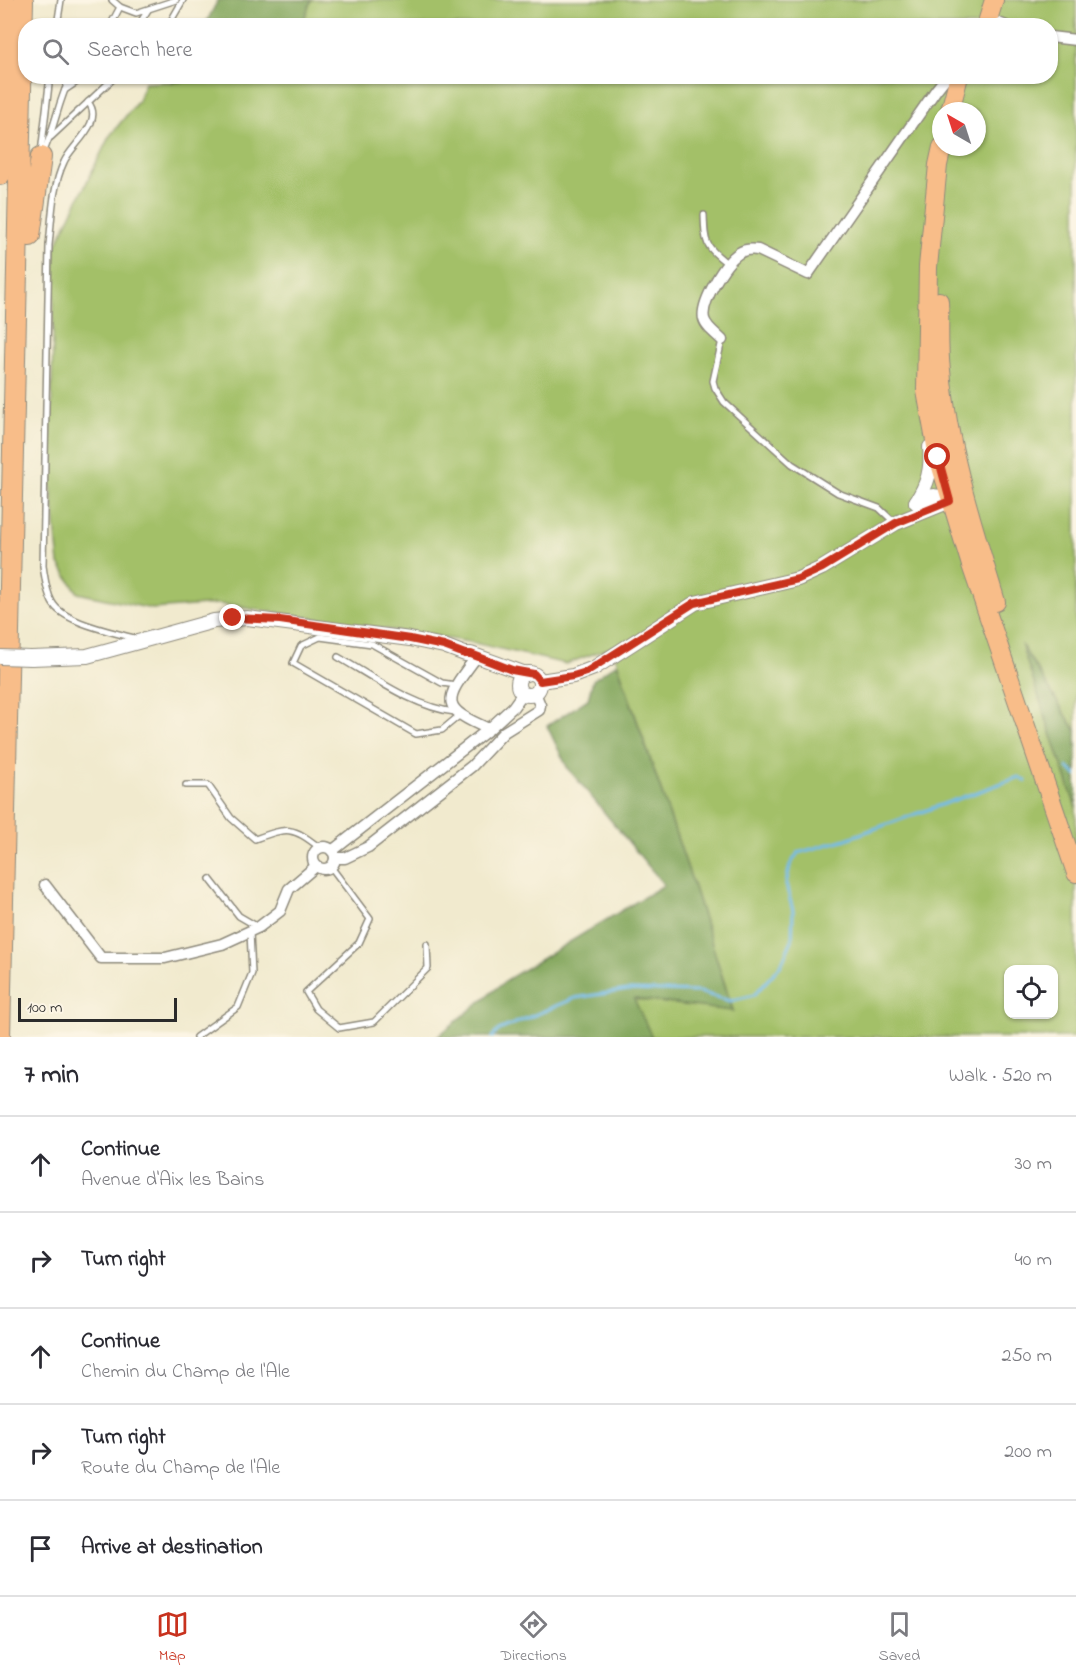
<!DOCTYPE html>
<meta charset="utf-8">
<style>
body{margin:0;font-family:"Indie Flower",sans-serif;background:#f7f7f7;color:#2b2b33}
.controls{position:absolute;right:18px;bottom:18px;display:grid;overflow:hidden;border-radius:12px;box-shadow:0 2px 4px #0004}
.controls button{width:54px;height:54px;display:grid;place-items:center;padding:0;border:0;border-bottom:2px solid #e1e1e2;background:#fff;color:#2b2b33;font:30px sans-serif}
.compass{position:absolute;left:932px;top:102px;width:54px;height:54px;border-radius:50%;background:#fff;box-shadow:0 2px 4px #0004;rotate:321deg}
.scale{position:absolute;left:18px;bottom:15px;width:159px;box-sizing:border-box;padding-left:6px;border:3px solid #2b2b2b;border-top:0;font-size:16px;line-height:21px;white-space:nowrap;color:#2b2b2b;-webkit-text-stroke:4px #fcf5e5;paint-order:stroke}
.stop{position:absolute;width:18px;height:18px;margin:-14px;border:4px solid #c8321e;border-radius:50%;background:#fff}
.stop.end{background:#c8321e;border-color:#fff;box-shadow:0 2px 6px #0008}
.list{margin:0;padding:0;list-style:none}
h2{display:flex;justify-content:space-between;align-items:center;height:78px;margin:0;padding:0 24px;font-size:26px}
h2 small{font-size:20px;font-weight:400;color:#7c7c81}
.list li{display:grid;grid-template-columns:39px 1fr auto;gap:18px;align-items:center;box-sizing:border-box;height:96px;padding:0 24px;border-top:2px solid #e1e1e2}
.list b{display:block;font-size:22px;white-space:nowrap}
.list p{margin:0;font-size:20px;white-space:nowrap;color:#7c7c81}
.list em{font-size:20px;font-style:normal;color:#7c7c81}
.icon{flex:none;width:33px;height:33px;fill:none;stroke:currentColor;stroke-width:2;stroke-linecap:round;stroke-linejoin:round}
.map{position:relative;flex:none;width:1076px;height:1037px;overflow:hidden}
.search{position:absolute;background:#fff;box-shadow:0 2px 4px #0004;left:18px;right:18px;top:18px;height:66px;display:flex;align-items:center;gap:15px;box-sizing:border-box;padding:0 21px;border-radius:24px;color:#7c7c81;font-size:22px}
.sheet{height:558px;background:#fff}
nav{display:flex;justify-content:space-around;align-items:center;box-sizing:border-box;height:84px;border-top:2px solid #e1e1e2;background:#fff;font-size:16px;color:#7c7c81}
nav a{display:grid;justify-items:center;gap:3px}
nav .on{color:#c8321e}
.map>svg:first-child{display:block}
.green{fill:#a3c067;stroke:#677649;stroke-width:1.5;fill-rule:evenodd}
.forest{fill:#82a65c;stroke:#566844;stroke-width:1.5}
.lines{fill:none;stroke-linecap:round;stroke-linejoin:round}
.stream{stroke:#72bbea;stroke-width:3}
.service-casing{stroke:#8e8a7c;stroke-width:8}
.minor-casing{stroke:#8e8a7c;stroke-width:13}
.tertiary-casing{stroke:#8e8a7c;stroke-width:16}
.primary-casing{stroke:#8e8a7c;stroke-width:20}
.motorway-casing{stroke:#8e8a7c;stroke-width:22}
.service{stroke:#fff;stroke-width:5}
.minor{stroke:#fff;stroke-width:10}
.tertiary{stroke:#fff;stroke-width:14}
.primary{stroke:#f8bd89;stroke-width:18}
.motorway{stroke:#f8bd89;stroke-width:20}
.tertiary-bridge-casing{stroke:#8e8a7c;stroke-width:16;stroke-linecap:butt}
.tertiary-bridge{stroke:#fff;stroke-width:14}
.route{stroke:#c8321e;stroke-width:8}
</style>
<div class="map">
<svg width="1076" height="1037" viewBox="0 0 1076 1037">
<rect width="100%" height="100%" fill="#fcf5e5"/>
<filter id="ink" filterUnits="userSpaceOnUse"><feTurbulence type="fractalNoise" baseFrequency=".0167" numOctaves="2"/><feDisplacementMap in="SourceGraphic" scale="12" xChannelSelector="R" yChannelSelector="G"/><feConvolveMatrix kernelMatrix="1 2 1 2 8 2 1 2 1" color-interpolation-filters="sRGB"/></filter>
<filter id="wash" filterUnits="userSpaceOnUse"><feTurbulence type="fractalNoise" baseFrequency=".008" numOctaves="4" result="noise"/><feDisplacementMap in="SourceGraphic" scale="24" xChannelSelector="R" yChannelSelector="G"/><feGaussianBlur stdDeviation="1.35" result="paint"/><feColorMatrix in="noise" values="0 0 0 0 0 0 0 0 0 0 0 0 0 0 0 0 0 1.4 0 .05"/><feComposite in="paint" operator="in"/></filter>
<g filter="url(#wash)">
<rect width="100%" height="100%" fill="#f1eace"/>
<path class="green" d="M311,0H1076V731L1022,647L1076,807V1037H652L633,999L733,1010L691,878L612,647L566,664L470,642L219,604L152,609L78,593L59,564L50,475L55,247L109,137L138,101L145,83L208,80L209,76H1050V26L302,25ZM941,111H977V147H941ZM1008,969H1054V1014H1008Z"/>
<g class="forest">
<path d="M218,0H311L302,25H205Z"/>
<path d="M175,77V76L209,77L208,80L172,82Z"/>
<path d="M1021,644L1076,731V807Z"/>
<path d="M617,663L691,878L733,1011L634,999L652,1037H437L508,979L664,885L567,767L547,726L588,699L593,680Z"/>
</g>
<g class="lines">
<g class="stream">
<path d="M1068,768L1076,775"/>
<path d="M492,1037L499,1030L575,998L628,990L699,992L730,1001L754,995L781,965L792,940L793,911L786,884L790,865L798,853L846,839L1019,777L1026,781"/>
</g>
</g>
</g>
<g filter="url(#ink)">
<g class="lines">
<g class="service-casing">
<g id="service">
<path d="M120,7L136,13L176,0"/>
<path d="M57,26L61,0"/>
<path d="M110,26L120,7L112,0"/>
<path d="M138,26L148,10"/>
<path d="M168,26L183,0"/>
<path d="M65,90L86,76"/>
<path d="M88,102C105,122 72,144 64,162C52,187 52,218 49,245L43,566C45,578 46,591 52,602C63,623 114,632 137,639"/>
<path d="M51,137L116,76"/>
<path d="M41,153L50,76"/>
<path d="M43,153C55,128 58,101 71,76"/>
<path d="M704,215C705,244 705,246 728,264"/>
<path d="M722,340L713,381L715,388L724,402L792,464L838,493L879,508L895,523"/>
<path d="M338,657C373,677 415,708 455,712"/>
<path d="M456,685L442,683L372,644L320,637L301,646L293,663L416,734L442,730L460,715"/>
<path d="M186,785H208L231,818L255,839C288,827 292,826 320,848"/>
<path d="M331,867L370,919L359,943L306,992L316,1009L339,1028L374,1022L428,968L427,944"/>
<path d="M210,879L239,916L258,927"/>
<path d="M196,1037L238,1007L252,973L250,932"/>
</g>
</g>
<g class="minor-casing">
<g id="minor">
<path d="M988,19L1006,26"/>
<path d="M1050,37L1076,40"/>
<path d="M722,340C716,334 706,327 704,319C700,303 725,262 739,253C745,249 751,249 758,250L808,274L936,90L947,76"/>
<path d="M474,660C443,701 440,708 489,729"/>
<circle cx="324" cy="858" r="11"/>
<path d="M332,851L489,729L513,707L523,693"/>
<path d="M335,858H345L368,847L472,766L504,732L539,710L540,705L535,693"/>
<path d="M45,885L101,958H165L222,944L259,927L280,911L289,889L316,866"/>
</g>
</g>
<g class="tertiary-casing">
<g id="tertiary">
<path d="M916,502C933,494 937,494 953,503"/>
<path d="M916,502C928,484 932,469 930,447"/>
<path d="M31,658L87,656L214,621L247,618L410,639L444,646L465,654H471L526,674"/>
<circle cx="529" cy="684" r="11"/>
<path d="M540,681L573,676L594,668L695,603L798,579L822,568L896,523L950,501"/>
</g>
</g>
<g class="primary-casing">
<g id="primary">
<path d="M986,26L994,0"/>
<path d="M950,111L959,76"/>
<path d="M942,147L938,165L928,267L926,391L938,457L970,562L1076,873"/>
<path d="M939,301C940,323 938,347 941,370C948,449 973,526 996,602"/>
</g>
</g>
<g class="motorway-casing">
<g id="motorway">
<path d="M0,175L4,0"/>
<path d="M30,236L41,157"/>
<path d="M0,1037L23,0"/>
</g>
</g>
<use href="#service" class="service"/>
<use href="#minor" class="minor"/>
<use href="#tertiary" class="tertiary"/>
<use href="#primary" class="primary"/>
<use href="#motorway" class="motorway"/>
<g class="tertiary-bridge-casing">
<path id="tertiary-bridge" d="M0,657L31,658"/>
</g>
<use href="#tertiary-bridge" class="tertiary-bridge"/>
</g>
</g>
<g class="lines" filter="url(#ink)">
<path class="route" d="M233,618L280,620L410,639L444,646L465,654H471L512,670L534,674L540,681L573,676L586,672L694,603L798,579L822,568L896,523L950,501L938,457"/>
</g>
</svg>
<div class="controls">
<button><svg class="icon" aria-label="locate" viewBox="0 0 24 24"><circle cx="12" cy="12" r="6"/><path d="M12 2v4M12 18v4M2 12h4M18 12h4"/></svg></button>
</div>
<svg class="compass" viewBox="-18 -18 36 36"><path d="M0-13l5 13h-10z" fill="#e53935"/><path d="M0 13l5-13h-10z" fill="#7c7c81"/></svg>
<div class="scale">100 m</div>
<div class="stop" style="left:938px;top:457px"></div>
<div class="stop end" style="left:233px;top:618px"></div>
<div class="search"><svg class="icon" aria-label="search" viewBox="0 0 24 24"><circle cx="10" cy="10" r="6"/><path d="M15 15l6 6"/></svg>Search here</div>
</div>
<section class="sheet">
<h2>7 min<small>Walk · 520 m</small></h2>
<ul class="list">
<li><svg class="icon" aria-label="ahead" viewBox="0 0 24 24"><path d="M12 20V5M6 11l6-6 6 6"/></svg><div><b>Continue</b><p>Avenue d'Aix les Bains</p></div><em>30 m</em></li>
<li><svg class="icon" aria-label="right" viewBox="0 0 24 24"><path d="M7 20v-9h11M14 6l5 5-5 5"/></svg><div><b>Turn right</b></div><em>40 m</em></li>
<li><svg class="icon" aria-label="ahead" viewBox="0 0 24 24"><path d="M12 20V5M6 11l6-6 6 6"/></svg><div><b>Continue</b><p>Chemin du Champ de l'Ale</p></div><em>250 m</em></li>
<li><svg class="icon" aria-label="right" viewBox="0 0 24 24"><path d="M7 20v-9h11M14 6l5 5-5 5"/></svg><div><b>Turn right</b><p>Route du Champ de l'Ale</p></div><em>200 m</em></li>
<li><svg class="icon" aria-label="arrive" viewBox="0 0 24 24"><path d="M6 21V4h12l-3 4 3 4H6"/></svg><div><b>Arrive at destination</b></div></li>
</ul>
</section>
<nav>
<a class="on"><svg class="icon" aria-label="map" viewBox="0 0 24 24"><path d="M3 6l6-2 6 2 6-2v14l-6 2-6-2-6 2zM9 4v14M15 6v14"/></svg>Map</a>
<a><svg class="icon" aria-label="directions" viewBox="0 0 24 24"><path d="M12 3l9 9-9 9-9-9zM9 14v-3h6M13 9l2 2-2 2"/></svg>Directions</a>
<a><svg class="icon" aria-label="saved" viewBox="0 0 24 24"><path d="M7 4h10v16l-5-4-5 4z"/></svg>Saved</a>
</nav>
